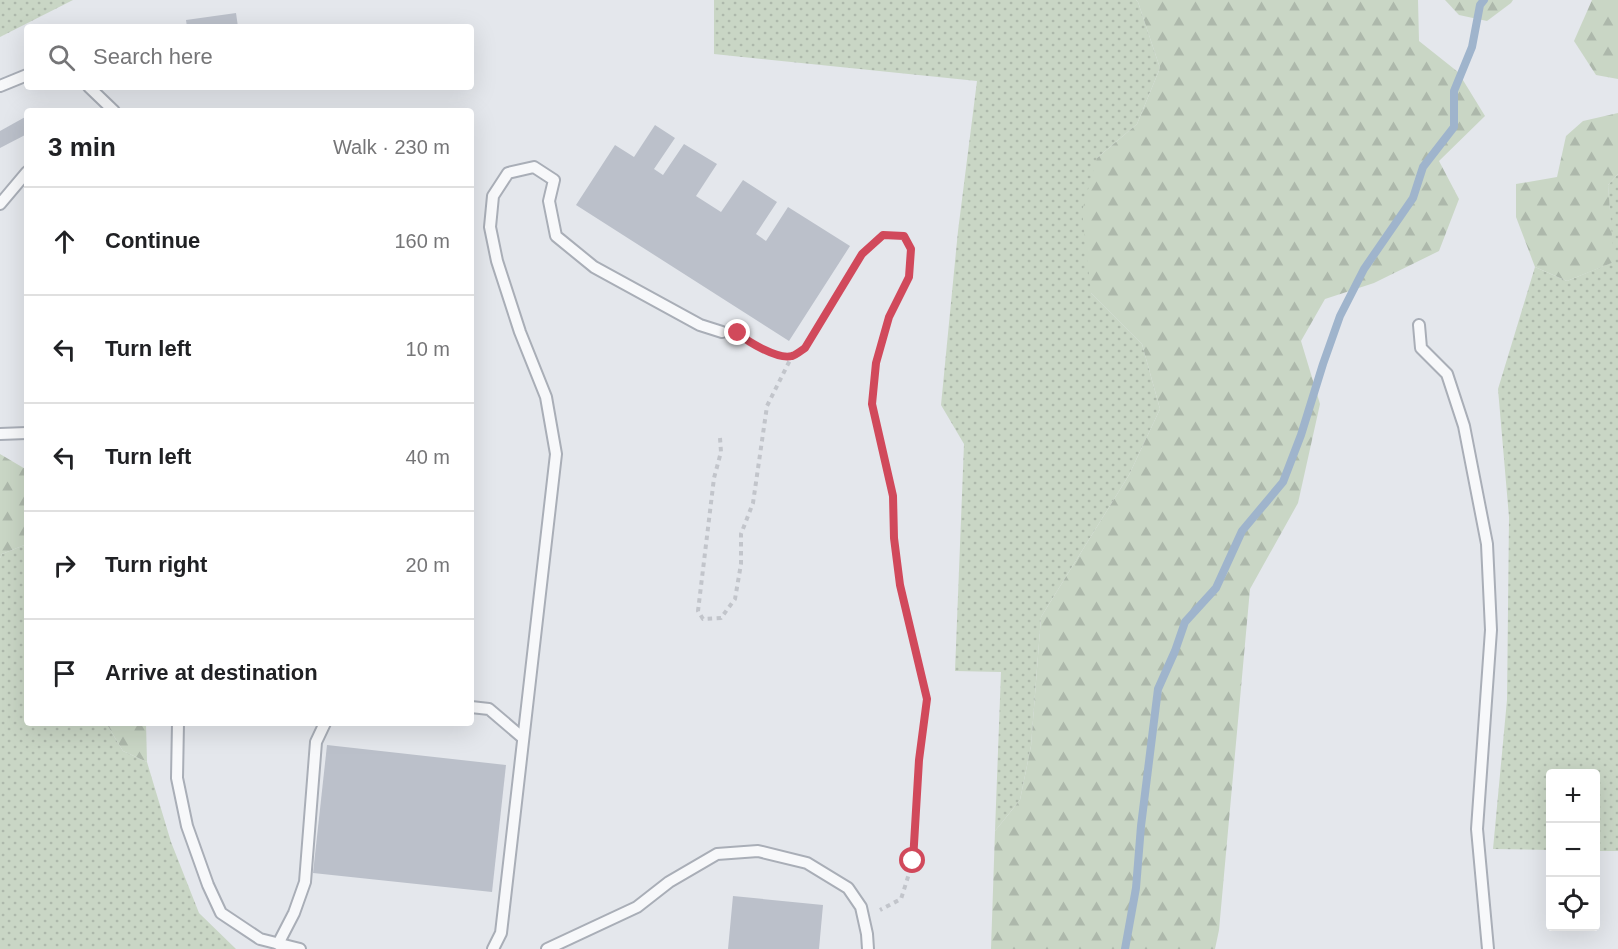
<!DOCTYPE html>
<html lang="en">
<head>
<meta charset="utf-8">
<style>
  :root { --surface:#fff; --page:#f6f6f6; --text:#202124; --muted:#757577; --line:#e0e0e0 }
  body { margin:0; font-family:Helvetica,sans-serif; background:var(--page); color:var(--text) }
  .controls { position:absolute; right:18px; bottom:18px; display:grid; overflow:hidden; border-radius:6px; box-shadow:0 6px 24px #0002 }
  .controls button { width:54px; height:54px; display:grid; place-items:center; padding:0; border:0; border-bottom:2px solid var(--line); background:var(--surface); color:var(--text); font:30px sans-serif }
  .stop { position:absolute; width:18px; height:18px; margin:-14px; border:4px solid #d1495b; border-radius:50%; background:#fff }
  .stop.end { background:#d1495b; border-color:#fff; box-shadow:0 2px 6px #0008 }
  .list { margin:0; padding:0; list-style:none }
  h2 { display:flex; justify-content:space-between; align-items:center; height:78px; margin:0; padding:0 24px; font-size:26px }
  h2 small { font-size:20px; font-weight:400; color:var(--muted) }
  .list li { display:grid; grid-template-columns:39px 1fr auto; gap:18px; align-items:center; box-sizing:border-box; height:108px; padding:0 24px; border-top:2px solid var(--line) }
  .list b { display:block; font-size:22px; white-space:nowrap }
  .list em { font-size:20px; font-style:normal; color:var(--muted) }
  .icon { flex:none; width:33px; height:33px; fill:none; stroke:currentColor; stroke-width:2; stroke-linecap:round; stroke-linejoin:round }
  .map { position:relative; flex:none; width:1618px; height:949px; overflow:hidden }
  .search { position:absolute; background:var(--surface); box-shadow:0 6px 24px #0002; left:24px; top:24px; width:450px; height:66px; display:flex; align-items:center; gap:15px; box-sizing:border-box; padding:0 21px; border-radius:6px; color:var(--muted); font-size:22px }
  .panel { position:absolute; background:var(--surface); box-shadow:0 6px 24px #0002; left:24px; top:108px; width:450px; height:618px; border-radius:6px }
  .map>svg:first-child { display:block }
</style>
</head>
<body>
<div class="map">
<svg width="1618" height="949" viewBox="0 0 1618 949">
  <defs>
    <pattern id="grass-dots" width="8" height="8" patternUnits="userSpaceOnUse" patternTransform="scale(1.5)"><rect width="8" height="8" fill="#c9d6c5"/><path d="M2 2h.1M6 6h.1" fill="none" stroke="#adb8ab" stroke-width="1.8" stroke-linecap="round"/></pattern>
    <pattern id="forest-firs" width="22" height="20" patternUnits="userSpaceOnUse" patternTransform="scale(1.5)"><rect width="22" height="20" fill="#c9d6c5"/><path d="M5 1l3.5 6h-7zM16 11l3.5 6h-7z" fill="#adb8ab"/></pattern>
  </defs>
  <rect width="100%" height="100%" fill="#e4e7ec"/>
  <g fill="url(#grass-dots)">
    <path d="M0,0H73L0,37Z"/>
    <path d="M714,0H1136L1138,2L1160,68L1137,124L1097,158L1091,293L1142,344L1160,409L1129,475L1041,617L1031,746L1020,800L995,831L1001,672L955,671L964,444L941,405L958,231L977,81L714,54Z"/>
    <path d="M1618,174V851H1596V774H1550V850L1493,849L1507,700L1509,517L1498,389L1535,267L1567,281L1613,262L1608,185Z"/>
    <path d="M27,544V723H106L123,751L147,762L171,842L199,913L236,949H0V558L2,554Z"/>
  </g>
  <g fill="url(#forest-firs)">
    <path d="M1136,0H1418L1419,41L1458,72L1485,116L1439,161L1459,199L1439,251L1374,283L1325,299L1301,341L1320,404L1298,503L1250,589L1219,930L1215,949H991L995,831L1020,800L1031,746L1041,617L1129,475L1160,409L1142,344L1091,293L1082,211L1097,158L1137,124L1160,68L1138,2Z"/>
    <path d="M1445,0H1513L1511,3L1487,21L1459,15Z"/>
    <path d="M1592,0H1618V79L1596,75L1574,41Z"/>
    <path d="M1618,113V174L1608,185L1614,262L1567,281L1535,267L1516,217V184L1557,177L1566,136L1583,121Z"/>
    <path d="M0,454L27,470V544L2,554L0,558Z"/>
    <path d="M106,723H146L147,762L123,751Z"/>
  </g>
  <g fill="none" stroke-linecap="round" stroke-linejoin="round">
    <path stroke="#9fb4cc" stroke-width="8" d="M1125,949L1136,888L1141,826L1158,689L1175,651L1185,622L1216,588L1242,531L1283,482L1301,435L1323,364L1340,316L1364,269L1413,198L1423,167L1454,127V91L1472,47L1480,5L1484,0"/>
  </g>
  <g fill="#bbc0ca">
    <path d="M236,13L238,27H187L186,20Z"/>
    <path d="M27,116V134L0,148V131Z"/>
    <path d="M655,125L675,138L654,169L663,175L684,144L717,164L696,196L721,212L743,180L777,202L756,234L766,241L788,207L850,246L789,341L576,205L615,145L634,157Z"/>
    <path d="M327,745L506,765L492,892L313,873Z"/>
    <path d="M733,896L823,905L819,949H728Z"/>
  </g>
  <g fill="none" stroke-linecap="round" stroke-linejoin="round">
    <defs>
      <g id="service">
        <path d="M0,86L27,75"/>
        <path d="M89,87L114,111"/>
        <path d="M0,204L27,172"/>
        <path d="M1419,325L1421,348L1447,374L1464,426L1487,544L1491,630L1477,829L1488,949"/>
        <path d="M0,434L27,433"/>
        <path d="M471,707L489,709L523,738"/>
        <path d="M178,723L177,778L187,826L208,885L221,913L260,939L300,949"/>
        <path d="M278,944L294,913L305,882L316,742L325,723"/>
        <path d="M493,949L501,933L556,454L546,397L520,332L497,261L490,227L493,196L508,173L534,167L554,180L549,201L556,236L594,267L700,325L722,332"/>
        <path d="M547,949L637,907L669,882L717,854L758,851L807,863L848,888L861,907L867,934L868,949"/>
      </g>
    </defs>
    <use href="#service" stroke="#a9aeb7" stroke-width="14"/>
    <g stroke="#c2c5cb" stroke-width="4" stroke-dasharray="4.5 4.5" stroke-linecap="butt">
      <path d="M738,333C748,342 779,360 792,356C796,355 802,350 805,348L862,254L883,235L904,236L911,249L909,277L889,317L876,363L872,404L893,496L894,538L900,585L927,698L919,761L913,861L901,899L880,910"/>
      <path d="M720,438L721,452L714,478L698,611L703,619L721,618L735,599L741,564V534L753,503L767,406L792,356"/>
    </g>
    <use href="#service" stroke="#f7f8fa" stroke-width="10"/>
  </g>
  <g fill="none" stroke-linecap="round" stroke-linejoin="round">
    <path stroke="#d1495b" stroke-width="8" d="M738,333C748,342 778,360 792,356C796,355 802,350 805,348L862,254L883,235L904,236L911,249L909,277L889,317L876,363L872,404L893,496L894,538L900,585L927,699L919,760L913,861"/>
  </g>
</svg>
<div class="controls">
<button>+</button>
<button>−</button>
<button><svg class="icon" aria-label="locate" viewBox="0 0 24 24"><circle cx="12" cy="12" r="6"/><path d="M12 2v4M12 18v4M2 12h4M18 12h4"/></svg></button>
</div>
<div class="stop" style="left:913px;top:861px"></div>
<div class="stop end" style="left:738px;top:333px"></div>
<div class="search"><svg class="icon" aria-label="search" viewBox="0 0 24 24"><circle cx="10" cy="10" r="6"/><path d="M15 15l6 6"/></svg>Search here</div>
<section class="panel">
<h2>3 min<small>Walk · 230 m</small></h2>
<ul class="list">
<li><svg class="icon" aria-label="ahead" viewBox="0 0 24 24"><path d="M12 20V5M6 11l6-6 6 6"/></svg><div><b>Continue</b></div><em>160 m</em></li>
<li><svg class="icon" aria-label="left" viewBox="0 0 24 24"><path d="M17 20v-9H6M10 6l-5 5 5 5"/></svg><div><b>Turn left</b></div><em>10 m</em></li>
<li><svg class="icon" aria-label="left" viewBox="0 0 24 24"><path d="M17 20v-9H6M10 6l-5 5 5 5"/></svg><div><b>Turn left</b></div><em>40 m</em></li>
<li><svg class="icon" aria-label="right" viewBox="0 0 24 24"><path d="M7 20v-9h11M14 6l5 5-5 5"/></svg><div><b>Turn right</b></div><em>20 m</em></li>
<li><svg class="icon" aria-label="arrive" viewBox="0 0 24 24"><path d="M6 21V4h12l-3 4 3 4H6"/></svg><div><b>Arrive at destination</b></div></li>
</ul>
</section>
</div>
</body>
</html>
